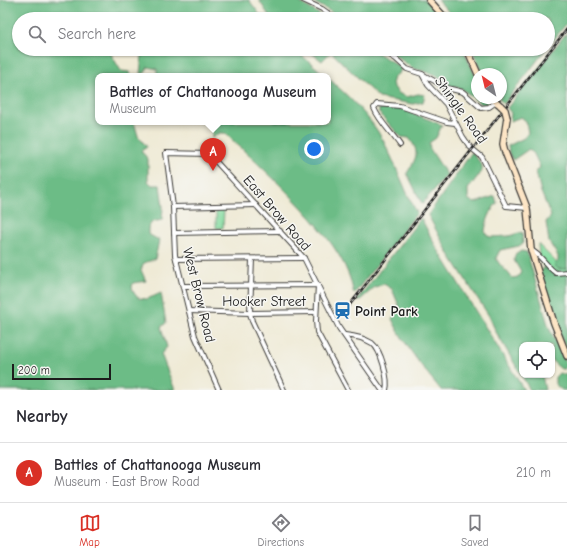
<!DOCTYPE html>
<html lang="en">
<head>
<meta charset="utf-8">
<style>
  :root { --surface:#fff; --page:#f7f7f7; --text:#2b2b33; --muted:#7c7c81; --line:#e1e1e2; --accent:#d93025 }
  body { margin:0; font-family:"Comic Neue",sans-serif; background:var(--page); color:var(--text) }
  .controls { position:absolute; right:12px; bottom:12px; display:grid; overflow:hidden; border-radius:8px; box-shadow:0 1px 3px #0004 }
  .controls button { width:36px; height:36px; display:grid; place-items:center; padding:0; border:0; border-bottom:1px solid var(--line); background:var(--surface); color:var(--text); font:20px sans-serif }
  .compass { position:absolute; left:471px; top:68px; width:36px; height:36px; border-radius:50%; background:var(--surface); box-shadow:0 1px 3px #0004; rotate:325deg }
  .scale { position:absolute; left:12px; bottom:10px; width:99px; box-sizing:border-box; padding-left:4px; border:2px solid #1c1c1c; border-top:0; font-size:11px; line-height:14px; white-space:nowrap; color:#1c1c1c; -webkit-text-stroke:3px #f6f6f2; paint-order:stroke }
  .you { position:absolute; left:314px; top:149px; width:14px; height:14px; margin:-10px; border:3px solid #fff; border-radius:50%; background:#1a73e8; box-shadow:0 0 0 6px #1a73e833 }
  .badge { display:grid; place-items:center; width:26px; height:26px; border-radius:50%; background:var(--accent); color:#fff; font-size:13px; font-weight:700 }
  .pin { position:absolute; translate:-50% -33px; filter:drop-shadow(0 1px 2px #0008) }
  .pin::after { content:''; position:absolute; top:21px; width:14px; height:12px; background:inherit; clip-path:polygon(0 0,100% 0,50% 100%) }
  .popup { position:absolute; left:95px; top:73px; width:236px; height:52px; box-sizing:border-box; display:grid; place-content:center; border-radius:8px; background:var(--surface); filter:drop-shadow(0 1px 3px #0005); font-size:13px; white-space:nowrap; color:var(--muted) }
  .popup b { font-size:15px; color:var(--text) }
  .popup::after { content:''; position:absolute; left:50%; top:100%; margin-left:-8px; border:8px solid transparent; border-top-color:var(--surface) }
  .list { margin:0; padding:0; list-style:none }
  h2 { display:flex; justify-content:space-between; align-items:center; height:52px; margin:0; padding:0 16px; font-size:17px }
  h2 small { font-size:13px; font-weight:400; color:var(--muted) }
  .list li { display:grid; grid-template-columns:26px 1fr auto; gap:12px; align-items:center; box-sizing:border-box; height:60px; padding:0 16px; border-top:1px solid var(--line) }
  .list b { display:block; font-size:15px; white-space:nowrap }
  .list p { margin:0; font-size:13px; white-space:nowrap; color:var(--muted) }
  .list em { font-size:13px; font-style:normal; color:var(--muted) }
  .icon { flex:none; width:22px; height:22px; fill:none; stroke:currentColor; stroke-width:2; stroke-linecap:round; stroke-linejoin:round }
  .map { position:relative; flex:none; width:567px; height:390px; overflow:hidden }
  .search { position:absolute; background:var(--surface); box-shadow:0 1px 3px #0004; left:12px; right:12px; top:12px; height:44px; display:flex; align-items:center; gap:10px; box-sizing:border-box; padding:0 14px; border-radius:22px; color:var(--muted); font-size:15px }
  .sheet { height:112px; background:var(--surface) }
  nav { display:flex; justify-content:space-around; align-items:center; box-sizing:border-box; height:56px; border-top:1px solid var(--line); background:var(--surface); font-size:11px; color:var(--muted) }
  nav a { display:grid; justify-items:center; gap:2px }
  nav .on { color:var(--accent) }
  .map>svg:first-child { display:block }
</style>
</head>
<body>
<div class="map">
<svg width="567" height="390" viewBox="0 0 567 390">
  <rect width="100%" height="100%" fill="#f6f6f2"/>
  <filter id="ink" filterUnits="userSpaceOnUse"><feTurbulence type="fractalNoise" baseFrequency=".025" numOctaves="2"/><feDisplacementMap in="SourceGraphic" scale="8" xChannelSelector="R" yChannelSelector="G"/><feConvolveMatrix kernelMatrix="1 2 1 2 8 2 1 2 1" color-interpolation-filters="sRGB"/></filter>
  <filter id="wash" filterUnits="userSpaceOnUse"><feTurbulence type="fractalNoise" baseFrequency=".012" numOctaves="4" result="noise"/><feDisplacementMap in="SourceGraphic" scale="16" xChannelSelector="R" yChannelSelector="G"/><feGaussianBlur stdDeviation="0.9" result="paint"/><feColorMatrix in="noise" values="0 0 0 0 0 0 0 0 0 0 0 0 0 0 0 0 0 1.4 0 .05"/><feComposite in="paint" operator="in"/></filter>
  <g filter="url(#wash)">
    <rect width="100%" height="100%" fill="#efead5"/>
    <g fill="#86dca0" stroke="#517c5e">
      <path d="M216,210H224L223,228H216Z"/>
      <path d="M538,244L561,267H567V309L562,313L539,255Z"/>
    </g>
    <g fill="#6cbc86" stroke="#446c51">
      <path d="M0,0H249L263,19H128L122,13L112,15L107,19H19V49H108L121,71L129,72L131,76H98V122H134L138,136L147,147L141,151L148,159V181L152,185H160L163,207L162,220L152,222L148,228V234L159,240L155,259L144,263L141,270L146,281L133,283L132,287L134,293L138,298L147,299L161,293L166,323L161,327L167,347L161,354L175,390H0Z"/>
      <path d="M259,0H296L327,19H271Z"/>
      <path d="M310,0H425L442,19H344Z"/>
      <path d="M438,0H567V23L548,47V19H455Z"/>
      <path d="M567,32V269H558L554,265L558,261V256L549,242L546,222L551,216L541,192L536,172L540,167L534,154L529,149L513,160L509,153L508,146L524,138L528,133L526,121L521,117L510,121L511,113L507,108Z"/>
      <path d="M140,49H294L326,76H157V69L148,67L145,73L140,74L142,55Z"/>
      <path d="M306,49H372L401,68L400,72L394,77L392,84L398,93L407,97L418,94L425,95L423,102L413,104L379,98L331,52L322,61Z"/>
      <path d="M387,49H463L477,79V98H486L487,101L486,104H481L462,89L448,85L434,74L412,68Z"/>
      <path d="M472,49H546L504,104L498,98H501V74H482Z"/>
      <path d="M328,78C348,96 370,116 383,140C396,164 404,190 417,213L354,294C352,287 351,280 348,273C329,226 263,169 225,133H219L212,138V129L208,122H328Z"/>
      <path d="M384,108L403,109L442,125L436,138L429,143L430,149L447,175L422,204L407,173C417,158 420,152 409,138L401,137L379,113V109Z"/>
      <path d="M472,152L482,165V171L468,189V199L474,203L495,196L497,203C491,209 485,224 485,233L490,237L509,236L522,232L523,243L519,246L500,250L496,258C500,267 507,270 512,278L518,277L521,272L514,260L515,255L521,251L527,252L549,328L567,365L565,369H561L552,361V345H522V375H542L545,390H530L496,332L489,316L449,254L428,215Z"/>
      <path d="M421,218L435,245L524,390H441C422,367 405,346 392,319L400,308L392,289L384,284L375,287L360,300L356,301Z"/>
      <path d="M545,268L556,275L567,274V351L559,334L540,271Z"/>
      <path d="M559,373L567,375V390H562L555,384V377Z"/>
    </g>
  </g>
  <g filter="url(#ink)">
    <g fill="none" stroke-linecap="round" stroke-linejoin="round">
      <defs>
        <g id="street">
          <path d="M303,0L322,9L336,19"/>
          <path d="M380,49L396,59L407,69L422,74L428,85L446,104L463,137L470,147L482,157L506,206L527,208"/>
          <path d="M422,74L447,88L463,92L481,108L489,107L496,102"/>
          <path d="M400,145C392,133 379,121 374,108L377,104L400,106L447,122L455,123"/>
          <path d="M173,207L256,205"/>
          <path d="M174,233L280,231"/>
          <path d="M531,250C541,255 547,267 556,273L567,272"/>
          <path d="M176,259L304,258"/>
          <path d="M252,259L250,313L252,321L284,390"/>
          <path d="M183,286L318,285L316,321L317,332L348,390"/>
          <path d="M189,311L250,313L316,312"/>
          <path d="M345,335C354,336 364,338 372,343C381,350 389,379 386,390"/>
          <path d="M219,390L195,336L175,255L173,207L166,153L209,154L304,258L339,328L382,390"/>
        </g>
        <g id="secondary">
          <path d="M429,0L446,19"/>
          <path d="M467,49L478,74"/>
          <path d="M492,98L501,106"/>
          <path d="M507,118L503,144L505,152L527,208L531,250L554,323L567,356"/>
        </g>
      </defs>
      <use href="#street" stroke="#3c3b38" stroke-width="6"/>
      <use href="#secondary" stroke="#3c3b38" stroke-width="8"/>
      <use href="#street" stroke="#fff" stroke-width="4"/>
      <use href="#secondary" stroke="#fde5c5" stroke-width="5.5"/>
      <defs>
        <path id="rail" d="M348,307L567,29"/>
      </defs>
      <use href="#rail" stroke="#1c1c1c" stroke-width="2.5"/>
      <use href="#rail" stroke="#f6f6f2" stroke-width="1" stroke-dasharray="3" stroke-linecap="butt"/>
      <defs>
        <path id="secondary-bridge" d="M501,106L505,110L507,118"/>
      </defs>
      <use href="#secondary-bridge" stroke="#3c3b38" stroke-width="8" stroke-linecap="butt"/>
      <use href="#secondary-bridge" stroke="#fde5c5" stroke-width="5.5"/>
    </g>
  </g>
  <defs>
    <symbol id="station-bare" viewBox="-9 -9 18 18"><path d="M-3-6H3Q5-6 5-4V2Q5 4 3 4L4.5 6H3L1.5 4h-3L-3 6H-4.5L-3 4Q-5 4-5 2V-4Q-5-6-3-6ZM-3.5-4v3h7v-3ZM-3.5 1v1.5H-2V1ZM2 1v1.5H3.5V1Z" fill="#1f6fb2" stroke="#f6f6f2" stroke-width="2.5" paint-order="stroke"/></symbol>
  </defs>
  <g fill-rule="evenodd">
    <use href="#station-bare" x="330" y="298" width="25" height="25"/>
  </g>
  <g text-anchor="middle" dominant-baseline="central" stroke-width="3" stroke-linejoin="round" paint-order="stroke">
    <g font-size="14" fill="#1c1c1c" stroke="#f6f6f2">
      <text transform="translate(461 110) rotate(54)">Shingle Road</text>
      <text transform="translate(277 213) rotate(49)">East Brow Road</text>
      <text transform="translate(199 295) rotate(76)">West Brow Road</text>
      <text x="264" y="301">Hooker Street</text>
    </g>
    <g font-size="14" font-weight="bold" fill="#1c1c1c" stroke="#f6f6f2" text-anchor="start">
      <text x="355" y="311">Point Park</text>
    </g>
  </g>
</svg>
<div class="controls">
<button><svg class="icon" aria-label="locate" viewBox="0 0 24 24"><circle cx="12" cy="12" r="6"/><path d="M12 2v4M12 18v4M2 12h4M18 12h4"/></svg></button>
</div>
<svg class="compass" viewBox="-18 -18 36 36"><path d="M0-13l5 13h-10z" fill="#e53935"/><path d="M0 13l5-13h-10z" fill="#7c7c81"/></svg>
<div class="scale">200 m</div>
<div class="you"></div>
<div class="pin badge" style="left:213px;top:171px">A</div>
<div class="popup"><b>Battles of Chattanooga Museum</b>Museum</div>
<div class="search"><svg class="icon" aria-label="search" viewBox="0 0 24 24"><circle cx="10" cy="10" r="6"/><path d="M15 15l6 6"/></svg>Search here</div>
</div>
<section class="sheet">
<h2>Nearby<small></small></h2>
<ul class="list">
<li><span class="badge">A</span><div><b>Battles of Chattanooga Museum</b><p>Museum · East Brow Road</p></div><em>210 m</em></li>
</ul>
</section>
<nav>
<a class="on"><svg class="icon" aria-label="map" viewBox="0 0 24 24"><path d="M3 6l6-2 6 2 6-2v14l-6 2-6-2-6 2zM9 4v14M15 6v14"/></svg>Map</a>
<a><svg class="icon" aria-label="directions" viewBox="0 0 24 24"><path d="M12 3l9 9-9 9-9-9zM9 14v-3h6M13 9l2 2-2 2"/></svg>Directions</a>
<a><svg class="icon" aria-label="saved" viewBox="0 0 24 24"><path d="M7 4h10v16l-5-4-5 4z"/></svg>Saved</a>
</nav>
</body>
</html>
